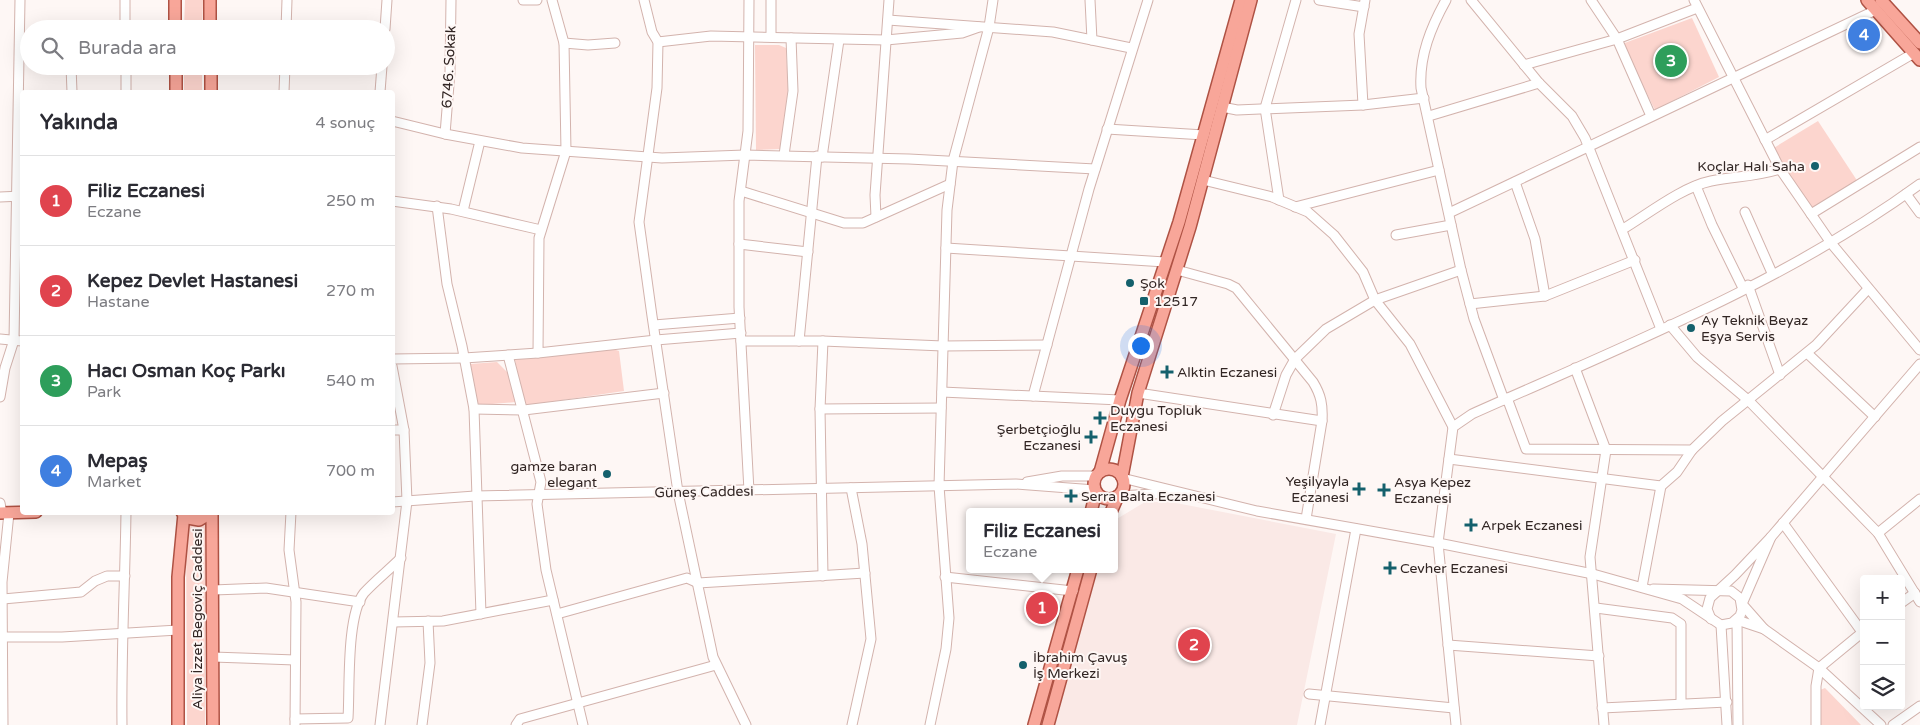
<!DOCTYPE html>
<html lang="tr">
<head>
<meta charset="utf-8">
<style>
  :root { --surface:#fff; --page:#f2f2f3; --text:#2b2b33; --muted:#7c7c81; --line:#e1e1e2; --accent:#b45309 }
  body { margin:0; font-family:"Varela Round",sans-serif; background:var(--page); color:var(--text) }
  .controls { position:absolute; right:15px; bottom:15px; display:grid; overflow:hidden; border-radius:5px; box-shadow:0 5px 20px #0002 }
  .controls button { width:45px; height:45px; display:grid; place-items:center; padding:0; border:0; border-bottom:1px solid var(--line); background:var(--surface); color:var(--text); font:25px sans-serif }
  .you { position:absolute; left:1140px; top:345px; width:18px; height:18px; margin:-12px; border:4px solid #fff; border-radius:50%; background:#1a73e8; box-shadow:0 0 0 8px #1a73e833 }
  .badge { display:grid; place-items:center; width:32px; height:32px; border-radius:50%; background:var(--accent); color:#fff; font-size:16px; font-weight:700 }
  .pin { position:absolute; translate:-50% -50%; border:2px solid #fff; box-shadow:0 1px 5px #0006 }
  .popup { position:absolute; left:966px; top:508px; width:152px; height:65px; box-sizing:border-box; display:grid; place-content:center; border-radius:5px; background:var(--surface); filter:drop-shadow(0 1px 4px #0005); font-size:16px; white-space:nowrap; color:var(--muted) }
  .popup b { font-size:19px; color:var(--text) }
  .popup::after { content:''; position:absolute; left:50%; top:100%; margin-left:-10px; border:10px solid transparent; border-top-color:var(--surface) }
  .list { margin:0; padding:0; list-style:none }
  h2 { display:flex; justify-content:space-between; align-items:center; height:65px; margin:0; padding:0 20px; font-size:21px }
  h2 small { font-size:16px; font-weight:400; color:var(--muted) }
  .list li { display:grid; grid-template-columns:32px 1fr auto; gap:15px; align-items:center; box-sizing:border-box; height:90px; padding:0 20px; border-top:1px solid var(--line) }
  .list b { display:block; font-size:19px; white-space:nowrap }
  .list p { margin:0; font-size:16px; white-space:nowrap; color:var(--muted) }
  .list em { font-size:16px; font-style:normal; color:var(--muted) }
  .icon { flex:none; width:28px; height:28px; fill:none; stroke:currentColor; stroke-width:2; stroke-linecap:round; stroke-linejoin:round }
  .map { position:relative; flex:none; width:1920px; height:725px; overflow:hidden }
  .search { position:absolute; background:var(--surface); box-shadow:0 5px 20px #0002; left:20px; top:20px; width:375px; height:55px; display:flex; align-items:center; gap:12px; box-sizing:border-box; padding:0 18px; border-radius:28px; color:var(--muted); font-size:19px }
  .panel { position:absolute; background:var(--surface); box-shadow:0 5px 20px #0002; left:20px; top:90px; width:375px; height:425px; border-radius:5px }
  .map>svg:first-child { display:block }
</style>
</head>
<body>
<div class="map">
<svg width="1920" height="725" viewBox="0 0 1920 725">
  <rect width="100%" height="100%" fill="#fef7f5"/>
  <path fill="#fae9e6" d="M1145,502H1171L1336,534L1297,725H1055L1095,569H1114L1115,520Z"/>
  <g fill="#fcd5ce">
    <path d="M185,0H203L202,29H184Z"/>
    <path d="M1692,18L1719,77L1655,110L1622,44Z"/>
    <path d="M755,45H779L786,48L788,89L781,149L756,150Z"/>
    <rect x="184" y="66" width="18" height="26"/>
    <path d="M1818,121L1858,182L1812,213L1772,149Z"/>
    <path d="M613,349L619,351L624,391L529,405L524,403L515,360L518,357Z"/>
    <path d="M497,362L513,378L516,402L480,405L477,402L470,364Z"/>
    <path d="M205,524V725H187L186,525Z"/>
    <path d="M1825,688L1861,725H1821L1820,690Z"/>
  </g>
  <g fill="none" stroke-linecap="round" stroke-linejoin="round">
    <defs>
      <g id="minor">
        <path d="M125,0V29"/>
        <path d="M523,0H537"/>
        <path d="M552,0L564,43L566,151L539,238L538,353L656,340L741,333"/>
        <path d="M644,0L652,32L658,42L657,88L639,222L652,316L678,492L713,657L746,725"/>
        <path d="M771,0V37"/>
        <path d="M1090,0L1092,40L1131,48"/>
        <path d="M1319,0L1364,7"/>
        <path d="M1446,0C1431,27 1419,56 1421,88L1461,270L1474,319L1504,400"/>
        <path d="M1471,0L1539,83L1572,116L1585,138L1661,329"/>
        <path d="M1591,0L1617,39L1651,116"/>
        <path d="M1694,0L1780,169L1831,243L1920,350"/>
        <path d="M888,20L1053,32L1092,40"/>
        <path d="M286,29L287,0"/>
        <path d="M385,29L387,0"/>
        <path d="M658,42L711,36L886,40L962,33L979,27"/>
        <path d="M564,43L588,45L615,43"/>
        <path d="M1524,65L1617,39L1697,8"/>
        <path d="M71,66L72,92"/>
        <path d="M126,66V92"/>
        <path d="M284,92L285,66"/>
        <path d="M380,92L382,66"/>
        <path d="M1363,105L1359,34L1365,0"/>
        <path d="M1222,107L1237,110L1363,105L1424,98"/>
        <path d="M1429,116L1539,83"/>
        <path d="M392,121L445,134L522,148L662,158L745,155L909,159L1095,169"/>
        <path d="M1107,129L1204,135"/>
        <path d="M445,134L450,72L451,0"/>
        <path d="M1765,140L1914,53"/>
        <path d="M784,155L793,91L791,38"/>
        <path d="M822,157L839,40"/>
        <path d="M1203,180L1272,197L1308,212L1334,235L1363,272L1375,300L1410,344L1453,427"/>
        <path d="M1515,182L1535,239L1545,296"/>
        <path d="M1696,186L1712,225L1743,288"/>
        <path d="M741,191L844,223H863L950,184"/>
        <path d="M1906,194L1920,213"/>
        <path d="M0,197L22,196"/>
        <path d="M1279,200L1265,108L1296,0"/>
        <path d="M392,201L451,209L541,230"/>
        <path d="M437,206L447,284L462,346L474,409L481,614"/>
        <path d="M1295,207L1439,170"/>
        <path d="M463,211L480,141"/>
        <path d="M1745,212L1772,273"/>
        <path d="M1449,213L1876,10"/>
        <path d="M1811,214L1920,147"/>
        <path d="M876,217L875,195L889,0"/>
        <path d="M1623,229C1648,214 1682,187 1711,181C1736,176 1754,177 1780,169"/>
        <path d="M1396,235L1451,225"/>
        <path d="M739,244L808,252"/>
        <path d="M946,248L1165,262"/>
        <path d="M1177,270L1228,284L1236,288L1313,382C1321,395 1323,405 1322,421L1306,519"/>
        <path d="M1748,285L1780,375"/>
        <path d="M1470,304L1545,296L1635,260"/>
        <path d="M654,325L740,318"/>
        <path d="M1670,325L1697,357L1748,400L1878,533L1920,602"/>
        <path d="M0,339L22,341"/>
        <path d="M741,341H823L943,346L1047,345"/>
        <path d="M799,341L817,156"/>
        <path d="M823,341L820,409L823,576"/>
        <path d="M1807,353L1875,417"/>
        <path d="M508,355L541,482L537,504L546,570L583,725"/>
        <path d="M392,359L464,358L538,353"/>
        <path d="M1575,368L1606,450L1590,557L1604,725"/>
        <path d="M942,392L1120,400"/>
        <path d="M1138,393L1322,421"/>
        <path d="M1033,396L1089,189L1148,0"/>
        <path d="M0,397L5,368L14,340L20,0"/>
        <path d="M1507,398L1526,449L1692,450L1722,421L1816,345L1868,289"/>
        <path d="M474,409L524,410L664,393"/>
        <path d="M820,409L941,408"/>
        <path d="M1273,415L1286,375L1295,359L1326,329L1375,300L1461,270"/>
        <path d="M392,430H404"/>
        <path d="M1449,459L1661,486L1677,472L1692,450"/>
        <path d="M1122,478L1257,511L1438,543L1593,574L1682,599L1721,625L1732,623L1740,616L1742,610L1740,598L1731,591L1653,589"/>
        <path d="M1027,482L1062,476H1096"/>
        <path d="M851,488L862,544L871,639L852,725"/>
        <path d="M749,491L739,307V201L748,131L749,0"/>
        <path d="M1119,496L1171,493"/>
        <path d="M392,502L475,496L1016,484L1095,490"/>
        <path d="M0,503L2,513"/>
        <path d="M291,512L289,550L296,602L295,725"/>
        <path d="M1783,523L1862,632"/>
        <path d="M1878,533L1920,499"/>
        <path d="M1771,537L1920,364"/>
        <path d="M945,577L1073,591"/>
        <path d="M1642,587L1661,486"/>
        <path d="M213,590L266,588L360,602"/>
        <path d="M3,599L81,592L95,581L107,576H125"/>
        <path d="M1901,603L1915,593"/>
        <path d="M1596,608L1672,618L1681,624V704"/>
        <path d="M557,614L687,578L698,583L865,573"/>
        <path d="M1711,619L1707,609L1710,598L1735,575L1771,537L1742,604L1764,629L1737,620"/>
        <path d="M1737,620L1738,725"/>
        <path d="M393,622L443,621L553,600"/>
        <path d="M1721,625L1727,725"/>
        <path d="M1764,629L1819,668L1881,725"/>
        <path d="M0,637H62L178,630"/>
        <path d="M1448,645L1599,656"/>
        <path d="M213,657L295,660"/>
        <path d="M1309,694L1454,708"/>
        <path d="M1602,708L1727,702"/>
        <path d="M295,719L348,718C350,689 346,616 364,593C375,581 389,570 401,558"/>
        <path d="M3,725L2,582L9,513"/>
        <path d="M122,725C121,654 125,583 126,512"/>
        <path d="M380,725L407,501L404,430L392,366"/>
        <path d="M422,725L430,663L428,621"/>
        <path d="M516,725L520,719L716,665"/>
        <path d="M930,725L946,649L949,618L939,486L947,210L953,161L989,27L993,0"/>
        <path d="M1320,725L1356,529"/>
        <path d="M1456,725L1438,543L1453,427L1472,414C1624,346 1786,282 1920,184"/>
        <path d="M1816,725V686L1819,668L1864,631"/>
        <path d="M1893,725L1920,706"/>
      </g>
      <g id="major">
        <path d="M175,0V29"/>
        <path d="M210,0V29"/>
        <path d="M1867,0L1920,60"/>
        <path d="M1881,0L1920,43"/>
        <path d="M176,66V92"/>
        <path d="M211,66V92"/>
        <circle cx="1109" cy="484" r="15"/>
        <path d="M1100,472L1120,400L1179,222L1241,0"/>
        <path d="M1122,477L1138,393L1190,227L1251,0"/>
        <path d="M182,512L188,518L199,520L212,512"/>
        <path d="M212,512L213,725"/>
        <path d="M1091,512L1096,492"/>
        <path d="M1111,512L1118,496"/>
        <path d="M0,513L36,512"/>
        <path d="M178,725V577L184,514"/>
        <path d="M1034,725L1078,569"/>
        <path d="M1048,725L1091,569"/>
      </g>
    </defs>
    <use href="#minor" stroke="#d3b3ad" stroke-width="11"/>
    <use href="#major" stroke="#af5244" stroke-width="14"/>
    <use href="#minor" stroke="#fff" stroke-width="9"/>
    <use href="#major" stroke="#f8a699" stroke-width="11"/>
  </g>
  <g fill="#14606c" stroke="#fef7f5" stroke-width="2">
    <circle cx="1815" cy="166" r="5"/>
    <circle cx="1130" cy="283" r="5"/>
    <rect x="1139" y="296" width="10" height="10" rx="2.5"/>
    <circle cx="1691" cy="328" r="5"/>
    <path d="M1164.5 364.5h5v5h5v5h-5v5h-5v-5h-5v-5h5z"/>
    <path d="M1097.5 410.5h5v5h5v5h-5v5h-5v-5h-5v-5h5z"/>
    <path d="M1088.5 429.5h5v5h5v5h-5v5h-5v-5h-5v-5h5z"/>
    <circle cx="607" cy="474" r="5"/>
    <path d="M1356.5 481.5h5v5h5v5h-5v5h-5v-5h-5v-5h5z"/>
    <path d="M1381.5 482.5h5v5h5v5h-5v5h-5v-5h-5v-5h5z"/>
    <path d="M1068.5 488.5h5v5h5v5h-5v5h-5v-5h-5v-5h5z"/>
    <path d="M1468.5 517.5h5v5h5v5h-5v5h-5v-5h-5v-5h5z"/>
    <path d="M1387.5 560.5h5v5h5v5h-5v5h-5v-5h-5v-5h5z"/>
    <circle cx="1023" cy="665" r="5"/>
  </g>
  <g text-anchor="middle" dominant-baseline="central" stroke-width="4" stroke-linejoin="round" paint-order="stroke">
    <g font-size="14" fill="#312523" stroke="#fef7f5">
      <text transform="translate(449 67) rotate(-87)">6746. Sokak</text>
      <text transform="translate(704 492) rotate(-1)">Güneş Caddesi</text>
      <text transform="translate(197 619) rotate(-90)">Aliya İzzet Begoviç Caddesi</text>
    </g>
    <g font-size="14" fill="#312523" stroke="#fef7f5" text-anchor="start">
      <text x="1805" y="166" text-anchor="end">Koçlar Halı Saha</text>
      <text x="1140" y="283">Şok</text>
      <text x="1154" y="301">12517</text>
      <text x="1701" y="320">Ay Teknik Beyaz<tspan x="1701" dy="16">Eşya Servis</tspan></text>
      <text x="1177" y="372">Alktin Eczanesi</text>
      <text x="1110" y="410">Duygu Topluk<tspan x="1110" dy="16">Eczanesi</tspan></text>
      <text x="1081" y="429" text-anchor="end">Şerbetçioğlu<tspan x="1081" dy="16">Eczanesi</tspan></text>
      <text x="597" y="466" text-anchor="end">gamze baran<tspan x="597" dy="16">elegant</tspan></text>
      <text x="1349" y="481" text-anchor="end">Yeşilyayla<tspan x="1349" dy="16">Eczanesi</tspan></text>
      <text x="1394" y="482">Asya Kepez<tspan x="1394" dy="16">Eczanesi</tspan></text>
      <text x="1081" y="496">Serra Balta Eczanesi</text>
      <text x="1481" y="525">Arpek Eczanesi</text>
      <text x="1400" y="568">Cevher Eczanesi</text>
      <text x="1033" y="657">İbrahim Çavuş<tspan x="1033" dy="16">İş Merkezi</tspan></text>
    </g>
  </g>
</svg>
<div class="controls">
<button>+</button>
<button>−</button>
<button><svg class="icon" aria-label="layers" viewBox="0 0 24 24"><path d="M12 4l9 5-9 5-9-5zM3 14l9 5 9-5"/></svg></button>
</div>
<div class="you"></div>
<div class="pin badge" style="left:1042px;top:608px;background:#e0444e">1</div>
<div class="popup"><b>Filiz Eczanesi</b>Eczane</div>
<div class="pin badge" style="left:1194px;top:645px;background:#e0444e">2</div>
<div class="pin badge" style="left:1671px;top:61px;background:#2e9e5b">3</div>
<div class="pin badge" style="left:1864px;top:35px;background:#3f7fe0">4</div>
<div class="search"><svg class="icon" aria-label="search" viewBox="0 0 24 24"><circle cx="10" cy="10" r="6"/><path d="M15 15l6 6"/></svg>Burada ara</div>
<section class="panel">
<h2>Yakında<small>4 sonuç</small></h2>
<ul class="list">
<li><span class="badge" style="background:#e0444e">1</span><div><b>Filiz Eczanesi</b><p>Eczane</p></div><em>250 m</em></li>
<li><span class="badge" style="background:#e0444e">2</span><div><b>Kepez Devlet Hastanesi</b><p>Hastane</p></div><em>270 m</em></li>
<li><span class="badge" style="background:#2e9e5b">3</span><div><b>Hacı Osman Koç Parkı</b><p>Park</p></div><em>540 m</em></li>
<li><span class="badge" style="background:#3f7fe0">4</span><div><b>Mepaş</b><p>Market</p></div><em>700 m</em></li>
</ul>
</section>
</div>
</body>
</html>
